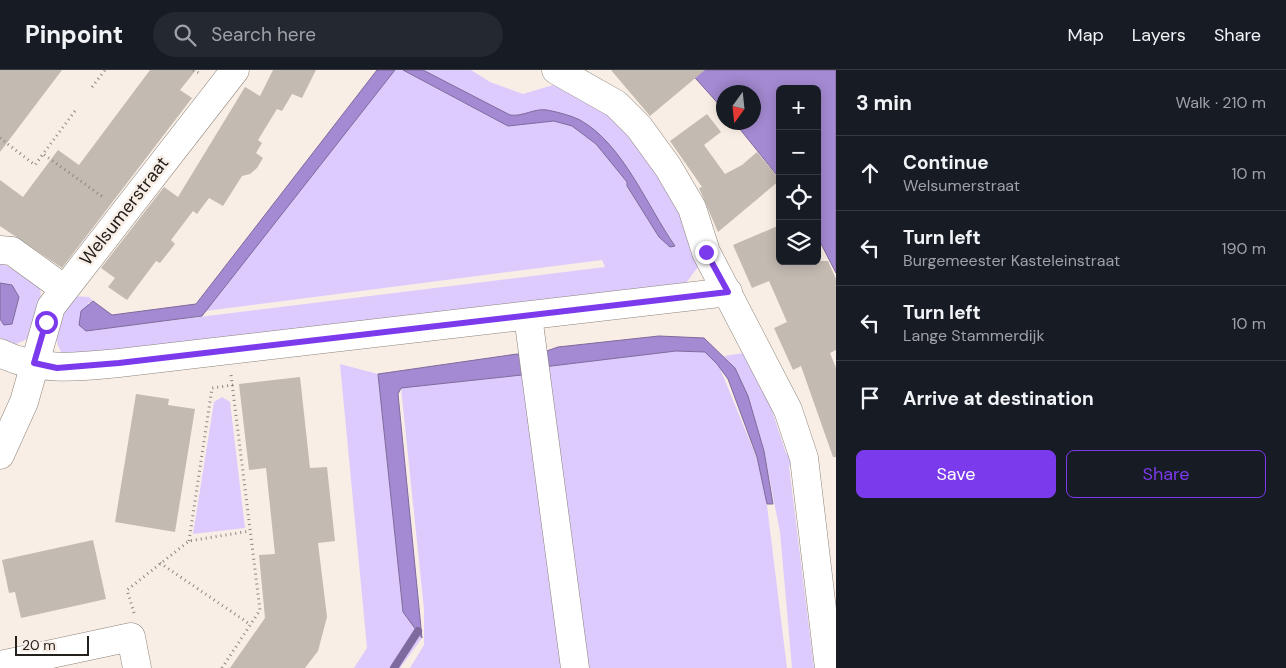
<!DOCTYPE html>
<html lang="en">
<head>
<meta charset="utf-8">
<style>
  :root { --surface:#171b24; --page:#242831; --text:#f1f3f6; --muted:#9ea1a6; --line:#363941; --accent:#7c3aed }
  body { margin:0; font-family:"DM Sans",sans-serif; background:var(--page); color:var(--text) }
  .controls { position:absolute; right:15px; top:15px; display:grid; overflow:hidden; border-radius:8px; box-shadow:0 2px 12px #0003 }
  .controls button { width:45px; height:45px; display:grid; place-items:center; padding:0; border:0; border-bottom:1px solid var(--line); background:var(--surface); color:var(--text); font:25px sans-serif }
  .compass { position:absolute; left:716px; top:15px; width:45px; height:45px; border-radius:50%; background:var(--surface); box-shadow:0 2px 12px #0003; rotate:195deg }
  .scale { position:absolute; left:15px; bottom:12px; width:74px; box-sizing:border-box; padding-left:5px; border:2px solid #24211d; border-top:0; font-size:14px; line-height:18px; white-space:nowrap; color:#24211d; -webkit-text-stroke:4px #f8eee5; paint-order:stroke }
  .stop { position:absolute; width:15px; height:15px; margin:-11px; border:4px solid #7c3aed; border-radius:50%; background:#fff }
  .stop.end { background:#7c3aed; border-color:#fff; box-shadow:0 1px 5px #0008 }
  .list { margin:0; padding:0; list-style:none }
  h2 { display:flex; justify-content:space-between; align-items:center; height:65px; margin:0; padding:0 20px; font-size:21px }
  h2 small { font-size:16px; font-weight:400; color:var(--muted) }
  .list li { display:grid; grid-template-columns:32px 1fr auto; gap:15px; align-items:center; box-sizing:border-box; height:75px; padding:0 20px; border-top:1px solid var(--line) }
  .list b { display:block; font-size:19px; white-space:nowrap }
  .list p { margin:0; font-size:16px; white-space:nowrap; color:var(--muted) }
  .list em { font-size:16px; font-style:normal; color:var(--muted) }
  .actions { display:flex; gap:10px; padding:15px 20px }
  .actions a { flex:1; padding:11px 0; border:1px solid var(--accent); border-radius:8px; text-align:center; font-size:18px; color:var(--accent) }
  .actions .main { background:var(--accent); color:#fff }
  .icon { flex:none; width:28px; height:28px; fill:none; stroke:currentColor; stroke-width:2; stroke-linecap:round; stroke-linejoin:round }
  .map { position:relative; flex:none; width:836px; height:598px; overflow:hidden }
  header { display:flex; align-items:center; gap:30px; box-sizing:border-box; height:70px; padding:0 25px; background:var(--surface); border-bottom:1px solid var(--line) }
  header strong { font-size:24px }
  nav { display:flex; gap:28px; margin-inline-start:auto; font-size:18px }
  .search { width:350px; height:45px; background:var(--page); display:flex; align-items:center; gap:12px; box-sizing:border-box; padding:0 18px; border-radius:28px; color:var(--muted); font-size:19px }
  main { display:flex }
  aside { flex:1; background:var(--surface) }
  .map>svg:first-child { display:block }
</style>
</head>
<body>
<header>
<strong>Pinpoint</strong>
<div class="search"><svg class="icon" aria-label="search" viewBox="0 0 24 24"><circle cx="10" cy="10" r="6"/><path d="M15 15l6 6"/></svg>Search here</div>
<nav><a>Map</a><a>Layers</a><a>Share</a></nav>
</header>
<main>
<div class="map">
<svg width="836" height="598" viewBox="0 0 836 598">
  <rect width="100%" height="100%" fill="#f8eee5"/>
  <g fill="#ddcbfd">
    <path d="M395,0H403L508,56L554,51L572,56L596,74L627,112V117L659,167L675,175C645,135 626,77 580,50C571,45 558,43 547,41C534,38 523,47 510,45L423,0H471L490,12L523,24L553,15L607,44L634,67L691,159L697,182L698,197L686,213L378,252L64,285C48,268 62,245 69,226L89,227L93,231L88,233L86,261L605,197L602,190L205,241Z"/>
    <path d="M0,192L39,214C43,226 40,256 31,266C27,269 21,272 16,274L0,268V249L7,255L12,254L19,227L12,215L0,213Z"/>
    <path d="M712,279L763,403L787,598H410L424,575V539L401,318L522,305L543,297L676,281L704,282Z"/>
    <path d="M750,282L763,313L786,383L795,389L789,396L814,598H792L780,462L764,381L748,326L735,298L724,286Z"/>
    <path d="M340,294L378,304L403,542L422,568L400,598H354L367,578Z"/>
    <path d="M222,327L230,332L245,458L193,464L214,332Z"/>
  </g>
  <g fill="#a48ad2" stroke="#7e6a9c">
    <path d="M377,0H395L202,246L86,261L79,255L81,241L93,231L112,245L196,234Z"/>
    <path d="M403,0H423L510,45C523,47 534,38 547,40C557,42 570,45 580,50C623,74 647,136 675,176L670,177L659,167L627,116V112L596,74L572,56L554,51L508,56Z"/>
    <path d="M688,0H836V203L817,166V19H780V109L735,53L754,52V22H724L723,39Z"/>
    <path d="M0,213L12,215L19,227L12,254L4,255L0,249Z"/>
    <path d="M659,266L704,268L735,298L748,326L764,381L773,434H767L757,387L728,309L717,294L705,282L676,281L543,297L541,283L558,277Z"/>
    <path d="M517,284L525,286L527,299L522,305L401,318L398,324L422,568L403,542L378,304Z"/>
  </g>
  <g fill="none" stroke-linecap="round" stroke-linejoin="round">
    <path stroke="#7e6a9c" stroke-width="8" d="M394,598L418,561"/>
  </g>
  <g fill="#c3bab2">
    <path d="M0,0H62L0,82Z"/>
    <path d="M150,0H196L180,20L192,28L62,198L0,156V110L23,127L58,80L79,95Z"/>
    <path d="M273,0H316L302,28L292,24L282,41L277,39L258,70L262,73L256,83L263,88L257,98L250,104L242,106L223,136L209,128L197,144L193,141L171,170L175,174L160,193L156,191L127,230L108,217L115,208L101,198L164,117L178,127L245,17L260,26Z"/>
    <path d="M611,0H705L650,46Z"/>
    <path d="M707,44L721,62L704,75L725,104L742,95L757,82L780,110L718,162L699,118L702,117L670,71Z"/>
    <path d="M780,155V191H828L836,209V280L830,283L836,298V387H833L801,296L793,300L774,258L787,252L769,211L752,218L733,175Z"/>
    <path d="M300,307L310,398L327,397L335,471L318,473L327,547L318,581L305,598H230L265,548L259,485L275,484L266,398L249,400L239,314Z"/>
    <path d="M136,324L169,329L168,335L195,339L175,462L115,452Z"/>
    <path d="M93,470L106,529L21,548L15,522L9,523L2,490Z"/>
  </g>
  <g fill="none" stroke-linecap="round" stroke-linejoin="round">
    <defs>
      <g id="minor">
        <path d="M556,0L616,34L639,57L668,97L692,138L706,182L788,340L804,388L829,598"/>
        <path d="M0,180L12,181L63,218"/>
        <path d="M528,246L575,598"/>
        <path d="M0,283C38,302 78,297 119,293L728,222"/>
        <path d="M0,385L24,332L51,237L235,0"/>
        <path d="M0,595L131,567L137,598"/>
      </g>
    </defs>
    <use href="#minor" stroke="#8c837b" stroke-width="29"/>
    <g stroke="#8d8680" stroke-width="3" stroke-dasharray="1 4" stroke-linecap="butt">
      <path d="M193,0L201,4"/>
      <path d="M92,17L105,0"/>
      <path d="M75,41L43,84L103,127"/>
      <path d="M0,68L35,95L43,84"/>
      <path d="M189,471L212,318L233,315"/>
      <path d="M160,493L251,555"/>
      <path d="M134,543L127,520L189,471L250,461"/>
      <path d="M222,598L260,540L231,305"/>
    </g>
    <use href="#minor" stroke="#fff" stroke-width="28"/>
  </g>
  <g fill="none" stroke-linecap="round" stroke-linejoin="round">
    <path stroke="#7c3aed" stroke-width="6" d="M46,252L34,293L57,298L119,293L728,222L706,182"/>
  </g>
  <g text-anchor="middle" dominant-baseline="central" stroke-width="5" stroke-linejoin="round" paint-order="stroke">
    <g font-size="18" fill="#24211d" stroke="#f8eee5">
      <text transform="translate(124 141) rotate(-52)">Welsumerstraat</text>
    </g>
  </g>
</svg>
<div class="controls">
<button>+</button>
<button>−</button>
<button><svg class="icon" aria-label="locate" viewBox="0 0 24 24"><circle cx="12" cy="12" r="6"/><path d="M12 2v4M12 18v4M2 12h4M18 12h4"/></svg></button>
<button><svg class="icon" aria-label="layers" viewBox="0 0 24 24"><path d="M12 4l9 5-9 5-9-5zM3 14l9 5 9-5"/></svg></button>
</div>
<svg class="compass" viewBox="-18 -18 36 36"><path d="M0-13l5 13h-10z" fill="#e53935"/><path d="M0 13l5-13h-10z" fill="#9ea1a6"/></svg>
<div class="scale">20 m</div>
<div class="stop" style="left:46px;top:252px"></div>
<div class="stop end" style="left:706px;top:182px"></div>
</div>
<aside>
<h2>3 min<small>Walk · 210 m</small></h2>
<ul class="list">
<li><svg class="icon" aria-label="ahead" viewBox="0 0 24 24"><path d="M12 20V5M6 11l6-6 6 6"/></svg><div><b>Continue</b><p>Welsumerstraat</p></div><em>10 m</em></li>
<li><svg class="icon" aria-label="left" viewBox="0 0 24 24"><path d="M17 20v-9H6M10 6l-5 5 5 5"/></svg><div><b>Turn left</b><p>Burgemeester Kasteleinstraat</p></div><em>190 m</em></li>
<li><svg class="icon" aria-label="left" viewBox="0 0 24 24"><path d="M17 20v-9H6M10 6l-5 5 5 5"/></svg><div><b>Turn left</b><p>Lange Stammerdijk</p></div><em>10 m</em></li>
<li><svg class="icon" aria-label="arrive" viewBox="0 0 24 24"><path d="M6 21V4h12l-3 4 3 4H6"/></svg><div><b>Arrive at destination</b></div></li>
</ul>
<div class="actions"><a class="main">Save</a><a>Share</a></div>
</aside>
</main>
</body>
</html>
